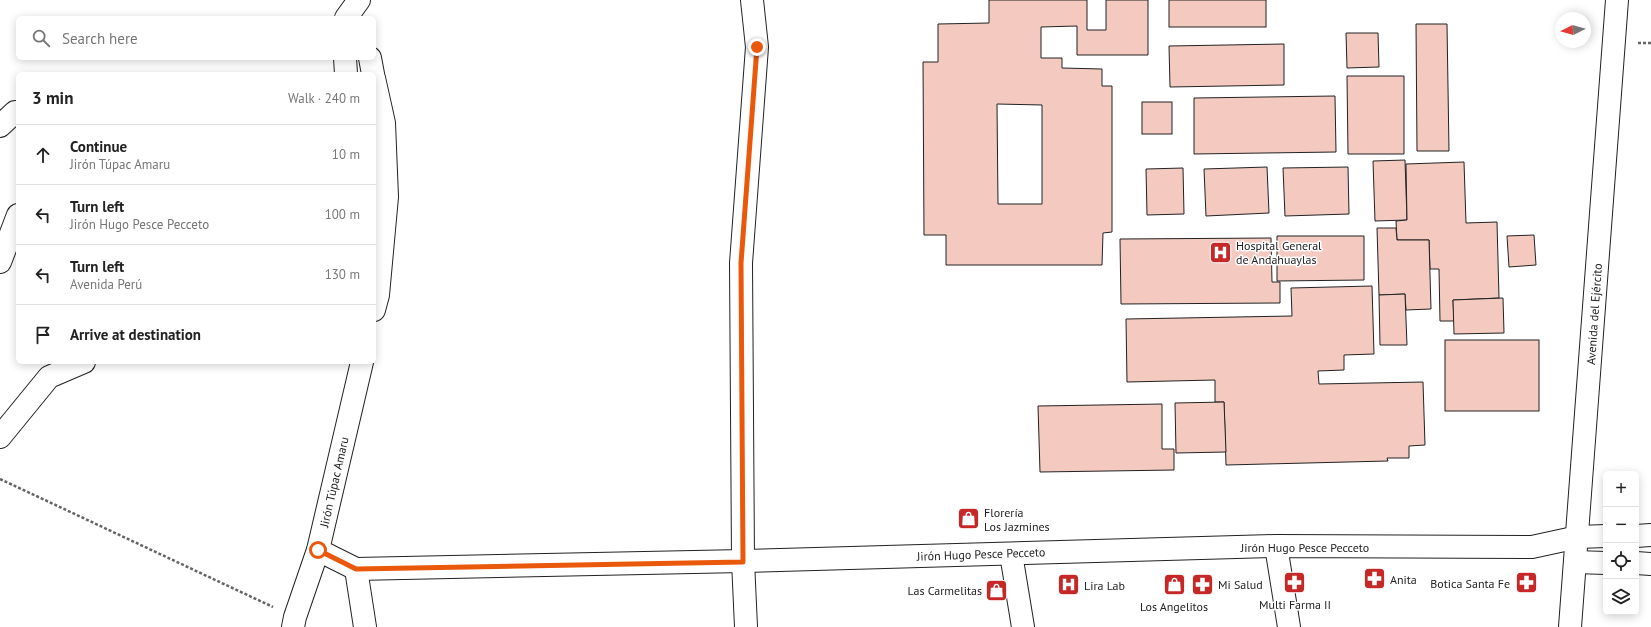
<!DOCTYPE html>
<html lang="en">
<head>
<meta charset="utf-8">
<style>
  :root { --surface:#fff; --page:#f6f6f6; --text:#222; --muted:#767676; --line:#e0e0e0 }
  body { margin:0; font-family:"PT Sans",sans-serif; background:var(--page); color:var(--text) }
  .controls { position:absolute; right:12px; bottom:12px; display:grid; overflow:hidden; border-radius:6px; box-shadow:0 2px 10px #0003 }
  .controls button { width:36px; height:36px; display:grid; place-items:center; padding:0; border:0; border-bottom:1px solid var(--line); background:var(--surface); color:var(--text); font:20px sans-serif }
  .compass { position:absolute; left:1555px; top:12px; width:36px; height:36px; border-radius:50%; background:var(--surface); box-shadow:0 2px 10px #0003; rotate:264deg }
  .stop { position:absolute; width:12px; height:12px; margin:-9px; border:3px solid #ea580c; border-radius:50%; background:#fff }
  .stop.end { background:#ea580c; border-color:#fff; box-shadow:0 1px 4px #0008 }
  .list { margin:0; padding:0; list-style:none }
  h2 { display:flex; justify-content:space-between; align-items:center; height:52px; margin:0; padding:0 16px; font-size:17px }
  h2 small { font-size:13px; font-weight:400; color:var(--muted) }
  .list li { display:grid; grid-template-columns:26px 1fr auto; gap:12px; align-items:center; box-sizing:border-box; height:60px; padding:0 16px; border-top:1px solid var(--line) }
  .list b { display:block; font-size:15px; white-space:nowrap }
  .list p { margin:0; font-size:13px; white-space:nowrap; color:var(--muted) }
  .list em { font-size:13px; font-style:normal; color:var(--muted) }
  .icon { flex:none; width:22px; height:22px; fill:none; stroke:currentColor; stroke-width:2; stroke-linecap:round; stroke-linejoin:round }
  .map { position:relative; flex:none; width:1651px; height:627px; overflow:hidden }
  .search { position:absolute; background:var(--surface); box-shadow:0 2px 10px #0003; left:16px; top:16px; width:360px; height:44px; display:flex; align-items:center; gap:10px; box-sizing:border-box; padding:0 14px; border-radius:6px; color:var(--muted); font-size:15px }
  .panel { position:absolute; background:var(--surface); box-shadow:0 2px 10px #0003; left:16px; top:72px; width:360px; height:292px; border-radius:6px }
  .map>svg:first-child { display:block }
</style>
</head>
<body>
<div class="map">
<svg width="1651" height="627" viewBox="0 0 1651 627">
  <rect width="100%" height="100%" fill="#fff"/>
  <g fill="#f3c9c0" stroke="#222" fill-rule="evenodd">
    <path d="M989,0H1087V30H1106V0H1148V55H1077V26L1041,27V58H1062V68L1102,69V86H1112V232L1103,233L1102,265H946V235H924L923,62H938V24L989,23ZM997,104L1042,105V204H998Z"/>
    <rect x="1169" y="0" width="97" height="27"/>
    <path d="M1416,24H1447L1449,151H1417Z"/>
    <path d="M1346,33H1378L1379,67L1347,68Z"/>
    <path d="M1284,44V85L1170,87L1169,46Z"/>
    <path d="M1347,76H1404V154H1348Z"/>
    <path d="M1335,96L1336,152L1194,154V98Z"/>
    <rect x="1142" y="102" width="30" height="32"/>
    <path d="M1405,160L1407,220L1375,221L1373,161Z"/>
    <path d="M1464,162L1466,223L1497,222L1499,298L1453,300L1454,321H1440L1439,269H1430L1429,240H1397L1396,221L1407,220L1406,164Z"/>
    <path d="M1267,167L1269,213L1206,216L1204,169Z"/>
    <path d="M1348,167L1349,214L1285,216L1283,168Z"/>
    <path d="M1183,168L1184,214L1147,215L1146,169Z"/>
    <path d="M1377,228H1396L1397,240H1429L1431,309L1406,310L1405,294L1379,295Z"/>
    <path d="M1534,235L1536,265L1509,267L1507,236Z"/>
    <path d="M1277,236H1364V280L1277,281Z"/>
    <path d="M1271,238L1272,282H1280V303L1121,304L1120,239Z"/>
    <path d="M1372,286L1374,354L1344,355V370L1318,371L1319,384L1423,382L1425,445L1409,446V458H1387L1388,461L1226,465L1224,402H1215V380L1127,382L1126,319L1292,316L1291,288Z"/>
    <path d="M1405,294L1407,345H1380L1379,295Z"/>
    <path d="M1503,298L1504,333L1454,334L1453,300Z"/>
    <rect x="1445" y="340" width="94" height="71"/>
    <path d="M1224,402L1226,452L1176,453L1175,403Z"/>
    <path d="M1162,404V449H1174V470L1040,472L1038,406Z"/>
  </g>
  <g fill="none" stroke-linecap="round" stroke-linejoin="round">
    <defs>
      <g id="street">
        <path d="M346,18L359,0"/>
        <path d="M345,58L346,74"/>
        <path d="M370,58L373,74"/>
        <path d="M374,78L384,123L387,197L378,295L374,310"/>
        <path d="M0,126L15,112H18"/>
        <path d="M0,262L18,215"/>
        <path d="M0,437L49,377L84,362"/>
        <path d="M1276,546L1289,627"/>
        <path d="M318,550L356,569L743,561L1276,546L1532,547L1578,537"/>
        <path d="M1011,554L1023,627"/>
        <path d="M356,569L365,627"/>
        <path d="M293,627L295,617L318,550L362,362"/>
      </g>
      <path id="secondary" d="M746,627L743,561L741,263L757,47L752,0"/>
      <g id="highway">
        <path d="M1636,536L1651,535"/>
        <path d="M1578,537L1606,536"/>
        <path d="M1575,562L1606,563"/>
        <path d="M1636,563L1651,564"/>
        <path d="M1570,627L1617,0"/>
      </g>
    </defs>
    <use href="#street" stroke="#222" stroke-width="24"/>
    <use href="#secondary" stroke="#222" stroke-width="24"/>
    <use href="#highway" stroke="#222" stroke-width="24"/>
    <g stroke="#646464" stroke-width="2.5" stroke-dasharray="3 2" stroke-linecap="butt">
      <path d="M1638,43H1651"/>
      <path d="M0,479L273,607"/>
    </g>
    <use href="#street" stroke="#fff" stroke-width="22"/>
    <use href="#secondary" stroke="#fff" stroke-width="22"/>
    <use href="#highway" stroke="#fff" stroke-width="22"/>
  </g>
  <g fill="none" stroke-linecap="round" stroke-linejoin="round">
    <path stroke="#ea580c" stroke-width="5" d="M318,550L356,569L743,562L741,263L757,47"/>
  </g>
  <defs>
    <symbol id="hospital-square" viewBox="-11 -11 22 22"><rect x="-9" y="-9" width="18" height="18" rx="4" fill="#c62828" stroke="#fff"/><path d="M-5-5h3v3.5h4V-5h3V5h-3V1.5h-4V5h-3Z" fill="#fff"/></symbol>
    <symbol id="shop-square" viewBox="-11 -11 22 22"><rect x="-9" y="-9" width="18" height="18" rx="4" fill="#c62828" stroke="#fff"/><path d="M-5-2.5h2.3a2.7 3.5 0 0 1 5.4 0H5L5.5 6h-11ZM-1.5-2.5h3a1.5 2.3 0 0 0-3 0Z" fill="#fff"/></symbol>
    <symbol id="pharmacy-square" viewBox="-11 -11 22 22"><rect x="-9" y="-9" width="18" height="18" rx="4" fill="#c62828" stroke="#fff"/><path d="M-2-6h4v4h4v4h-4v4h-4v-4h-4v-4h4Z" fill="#fff"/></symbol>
  </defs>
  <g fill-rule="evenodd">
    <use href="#hospital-square" x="1208" y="240" width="25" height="25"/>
    <use href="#shop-square" x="956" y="506" width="25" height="25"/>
    <use href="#pharmacy-square" x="1362" y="566" width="25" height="25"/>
    <use href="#pharmacy-square" x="1282" y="570" width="25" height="25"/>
    <use href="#pharmacy-square" x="1514" y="570" width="25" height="25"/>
    <use href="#pharmacy-square" x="1190" y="572" width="25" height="25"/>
    <use href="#hospital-square" x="1056" y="572" width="25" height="25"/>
    <use href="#shop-square" x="1162" y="572" width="25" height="25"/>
    <use href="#shop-square" x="984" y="578" width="25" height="25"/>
  </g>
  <g text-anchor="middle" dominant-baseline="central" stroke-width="3" stroke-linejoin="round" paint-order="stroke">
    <g font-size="12" fill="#222" stroke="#fff" text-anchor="start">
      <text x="1236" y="245">Hospital General<tspan x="1236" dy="14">de Andahuaylas</tspan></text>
      <text x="984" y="512">Florería<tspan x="984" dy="14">Los Jazmines</tspan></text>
      <text x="1390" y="579">Anita</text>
      <text x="1510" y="583" text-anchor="end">Botica Santa Fe</text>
      <text x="1218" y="584">Mi Salud</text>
      <text x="1084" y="585">Lira Lab</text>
      <text x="982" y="590" text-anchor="end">Las Carmelitas</text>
      <text x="1295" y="604" text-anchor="middle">Multi Farma II</text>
      <text x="1174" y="606" text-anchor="middle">Los Angelitos</text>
    </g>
    <g font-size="12" fill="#222" stroke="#fff">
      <text transform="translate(1594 314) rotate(-86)">Avenida del Ejército</text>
      <text transform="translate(334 482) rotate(-77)">Jirón Túpac Amaru</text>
      <text x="1305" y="547">Jirón Hugo Pesce Pecceto</text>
      <text transform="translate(981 554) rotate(-2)">Jirón Hugo Pesce Pecceto</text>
    </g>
  </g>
</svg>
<div class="controls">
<button>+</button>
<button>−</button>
<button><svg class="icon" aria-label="locate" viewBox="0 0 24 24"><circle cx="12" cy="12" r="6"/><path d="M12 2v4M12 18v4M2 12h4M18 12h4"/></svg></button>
<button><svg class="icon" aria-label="layers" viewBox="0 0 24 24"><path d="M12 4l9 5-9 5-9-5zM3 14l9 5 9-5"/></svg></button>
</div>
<svg class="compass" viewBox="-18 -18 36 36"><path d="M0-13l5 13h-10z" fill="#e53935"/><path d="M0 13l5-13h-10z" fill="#767676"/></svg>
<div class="stop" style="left:318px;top:550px"></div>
<div class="stop end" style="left:757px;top:47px"></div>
<div class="search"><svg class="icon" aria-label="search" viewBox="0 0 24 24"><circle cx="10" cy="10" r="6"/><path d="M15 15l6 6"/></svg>Search here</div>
<section class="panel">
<h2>3 min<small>Walk · 240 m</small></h2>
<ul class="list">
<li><svg class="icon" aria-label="ahead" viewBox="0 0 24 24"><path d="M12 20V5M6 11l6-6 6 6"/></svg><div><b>Continue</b><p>Jirón Túpac Amaru</p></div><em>10 m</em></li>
<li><svg class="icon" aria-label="left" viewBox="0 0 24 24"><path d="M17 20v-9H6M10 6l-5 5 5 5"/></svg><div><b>Turn left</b><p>Jirón Hugo Pesce Pecceto</p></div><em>100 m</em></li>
<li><svg class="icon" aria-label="left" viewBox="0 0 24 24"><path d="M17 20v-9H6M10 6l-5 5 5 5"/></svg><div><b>Turn left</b><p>Avenida Perú</p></div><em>130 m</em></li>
<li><svg class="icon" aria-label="arrive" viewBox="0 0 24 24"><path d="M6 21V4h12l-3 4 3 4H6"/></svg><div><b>Arrive at destination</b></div></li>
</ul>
</section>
</div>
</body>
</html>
